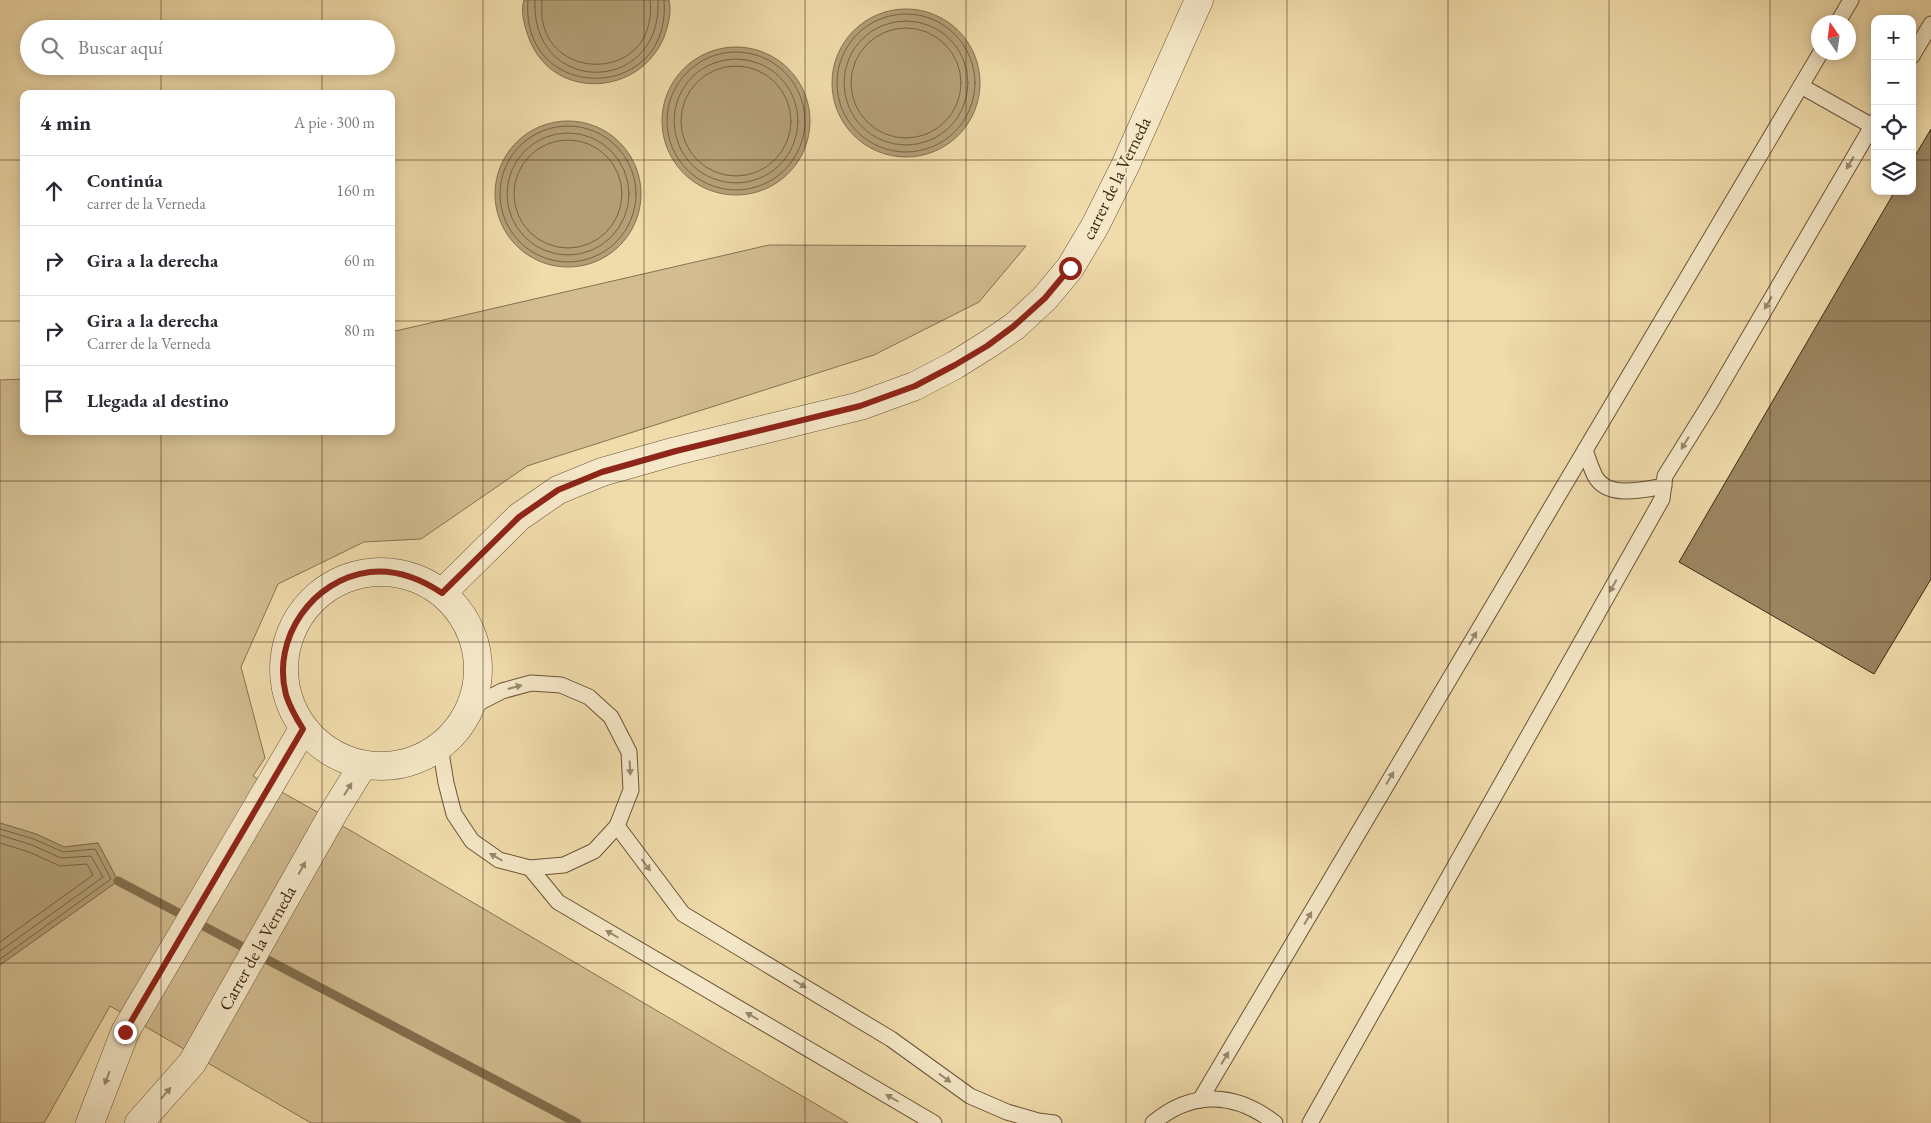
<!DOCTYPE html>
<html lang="es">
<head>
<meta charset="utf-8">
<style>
  :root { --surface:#fff; --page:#f2f2f3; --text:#2b2b33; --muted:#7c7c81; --line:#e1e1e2 }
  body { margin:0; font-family:"EB Garamond",serif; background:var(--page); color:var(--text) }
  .controls { position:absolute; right:15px; top:15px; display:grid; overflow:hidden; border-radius:10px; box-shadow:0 2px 12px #0003 }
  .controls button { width:45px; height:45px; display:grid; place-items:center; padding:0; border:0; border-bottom:1px solid var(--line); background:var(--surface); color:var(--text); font:25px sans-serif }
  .compass { position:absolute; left:1811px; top:15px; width:45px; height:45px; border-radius:50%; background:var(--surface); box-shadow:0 2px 12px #0003; rotate:347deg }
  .stop { position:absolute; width:15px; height:15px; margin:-11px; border:4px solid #8f2418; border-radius:50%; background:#fff }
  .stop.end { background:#8f2418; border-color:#fff; box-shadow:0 1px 5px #0008 }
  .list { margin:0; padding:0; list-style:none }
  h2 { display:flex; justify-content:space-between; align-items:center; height:65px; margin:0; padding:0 20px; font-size:21px }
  h2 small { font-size:16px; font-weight:400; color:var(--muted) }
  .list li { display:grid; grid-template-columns:32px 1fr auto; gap:15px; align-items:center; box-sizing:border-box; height:70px; padding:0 20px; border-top:1px solid var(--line) }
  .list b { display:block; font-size:19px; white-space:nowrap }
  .list p { margin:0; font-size:16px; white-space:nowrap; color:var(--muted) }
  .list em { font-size:16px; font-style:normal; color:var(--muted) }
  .icon { flex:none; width:28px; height:28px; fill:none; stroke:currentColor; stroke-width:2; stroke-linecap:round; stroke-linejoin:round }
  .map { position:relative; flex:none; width:1931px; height:1123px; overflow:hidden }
  .search { position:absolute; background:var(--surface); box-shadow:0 2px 12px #0003; left:20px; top:20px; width:375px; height:55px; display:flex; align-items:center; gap:12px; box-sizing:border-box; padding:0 18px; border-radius:28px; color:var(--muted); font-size:19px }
  .panel { position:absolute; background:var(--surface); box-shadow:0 2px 12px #0003; left:20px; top:90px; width:375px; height:345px; border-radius:10px }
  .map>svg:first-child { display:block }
</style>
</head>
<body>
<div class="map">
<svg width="1931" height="1123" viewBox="0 0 1931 1123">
  <rect width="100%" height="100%" fill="#f0dbaa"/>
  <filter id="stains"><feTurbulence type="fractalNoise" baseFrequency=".004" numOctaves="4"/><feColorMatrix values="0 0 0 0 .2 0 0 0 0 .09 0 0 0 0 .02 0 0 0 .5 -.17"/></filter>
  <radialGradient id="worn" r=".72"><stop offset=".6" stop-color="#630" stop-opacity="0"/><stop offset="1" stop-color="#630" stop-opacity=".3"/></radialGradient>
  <path fill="#d2bc90" stroke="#887250" d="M769,245L1026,246L979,302L874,355L527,466L421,539L364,542L278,584L241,667L265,758L253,776L353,832L848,1123H311L110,1006L44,1123H0V965L118,881L98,843L64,847L36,834L0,823V380L24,379V431H391V332Z"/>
  <g fill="#b39e76" stroke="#846e4e">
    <path d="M524,0H669C672,11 668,27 664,37C640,96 555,101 530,41C525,28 520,13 524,0Z"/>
    <circle cx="906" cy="83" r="74"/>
    <circle cx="736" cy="121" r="74"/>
    <circle cx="568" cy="194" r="73"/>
    <path d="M0,823L36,834L64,847L98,843L118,881L0,965Z"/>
  </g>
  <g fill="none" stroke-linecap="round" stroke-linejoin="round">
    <g stroke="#786244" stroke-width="1">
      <path d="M528,0C519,105 673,104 664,0"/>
      <path d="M535,0C530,97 663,96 658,0"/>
      <path d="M542,0C542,7 541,16 543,23C555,78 638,78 649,23C651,16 651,7 650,0"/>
      <circle cx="906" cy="83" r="69"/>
      <circle cx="906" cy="83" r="62"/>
      <circle cx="906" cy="83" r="55"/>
      <circle cx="736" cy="121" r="69"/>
      <circle cx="736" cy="121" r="62"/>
      <circle cx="736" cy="121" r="55"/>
      <circle cx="568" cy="194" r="68"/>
      <circle cx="568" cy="194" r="61"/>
      <circle cx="568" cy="194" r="54"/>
      <path d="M0,829L34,839L63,852L95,849L111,879L0,959"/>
      <path d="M0,835L32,845L61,858L91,856L103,877L0,951"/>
      <path d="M0,843L29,852L60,866L87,864L93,875L0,942"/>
    </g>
    <path stroke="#846e4e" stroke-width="9" d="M118,881L577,1123"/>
  </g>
  <path fill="#9b8561" stroke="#3e2711" d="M1931,129V579L1874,674L1679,562L1895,191H1912V161Z"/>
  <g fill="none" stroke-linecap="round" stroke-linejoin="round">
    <defs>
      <g id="lane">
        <path d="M1838,22L1851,0"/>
        <path d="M1912,56L1931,24"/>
        <path d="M1801,86L1872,126"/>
        <path d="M1585,450C1588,459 1591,468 1595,476C1607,499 1643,490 1664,486"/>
        <path d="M440,746L446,783L454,814L472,841L499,860L530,868L564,865L594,851L617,826L631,790L629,752L611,717L589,697L561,685L531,683L502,691L471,707"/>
        <path d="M617,826L683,914L891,1039L970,1096L1007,1112L1038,1121L1054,1123"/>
        <path d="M530,868L558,902L934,1123"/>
        <path d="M1200,1100L1821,52"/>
        <path d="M1153,1123C1192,1090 1235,1092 1275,1123"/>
        <path d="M1310,1123L1662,499L1665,476L1711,402L1875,121"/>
      </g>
      <g id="street">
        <circle cx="381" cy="669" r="97"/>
        <path d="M442,593L519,517L558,490L602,472L676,451L860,406L915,386L955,365L987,345L1015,326L1045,298L1070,268L1095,226L1125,166L1199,0"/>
        <path d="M90,1123L125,1032L303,729"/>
        <path d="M139,1123L192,1063L334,812L363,765"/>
      </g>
    </defs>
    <use href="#lane" stroke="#6a5437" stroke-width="17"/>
    <use href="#street" stroke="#6a5437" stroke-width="29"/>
    <use href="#lane" stroke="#f5e8c8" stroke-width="15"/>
    <use href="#street" stroke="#f5e8c8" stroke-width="28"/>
  </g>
  <defs><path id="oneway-solid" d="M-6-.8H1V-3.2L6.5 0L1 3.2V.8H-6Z" transform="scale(1.25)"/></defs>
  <g fill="#9a886c">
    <use href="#oneway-solid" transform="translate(1850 163) rotate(120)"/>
    <use href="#oneway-solid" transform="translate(1768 303) rotate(120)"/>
    <use href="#oneway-solid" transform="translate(1685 443) rotate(122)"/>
    <use href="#oneway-solid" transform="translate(1613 586) rotate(119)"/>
    <use href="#oneway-solid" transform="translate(1473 638) rotate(-59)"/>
    <use href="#oneway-solid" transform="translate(515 687) rotate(-15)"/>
    <use href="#oneway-solid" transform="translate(630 768) rotate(87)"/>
    <use href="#oneway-solid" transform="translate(1390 778) rotate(-59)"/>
    <use href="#oneway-solid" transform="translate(348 789) rotate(-58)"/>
    <use href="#oneway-solid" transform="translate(496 857) rotate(-150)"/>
    <use href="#oneway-solid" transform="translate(646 865) rotate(53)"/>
    <use href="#oneway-solid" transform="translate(302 868) rotate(-61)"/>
    <use href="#oneway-solid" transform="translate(1308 918) rotate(-59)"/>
    <use href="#oneway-solid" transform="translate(612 934) rotate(-150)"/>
    <use href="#oneway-solid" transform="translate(800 984) rotate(31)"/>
    <use href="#oneway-solid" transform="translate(752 1016) rotate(-150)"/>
    <use href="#oneway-solid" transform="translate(1225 1058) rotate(-59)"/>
    <use href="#oneway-solid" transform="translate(107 1078) rotate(111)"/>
    <use href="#oneway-solid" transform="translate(945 1078) rotate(36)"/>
    <use href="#oneway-solid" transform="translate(166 1093) rotate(-49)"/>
    <use href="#oneway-solid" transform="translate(892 1098) rotate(-150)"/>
  </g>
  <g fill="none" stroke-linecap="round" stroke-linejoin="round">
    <path stroke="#8f2418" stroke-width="6" d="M125,1032L303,729C296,718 290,707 286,695C271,638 313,579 370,572C397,569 421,579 442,593L519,517L558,490L602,472L676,451L860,406L915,386L955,365L987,346L1014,326L1045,298L1070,268"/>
  </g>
  <path fill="none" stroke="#3e2711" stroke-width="1" stroke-opacity="0.55" d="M161,0V29M322,0V29M483,0V1123M644,0V1123M805,0V1123M966,0V1123M1126,0V1123M1287,0V1123M1448,0V1123M1609,0V1123M1770,0V1123M161,66V94M322,66V94M0,160H24M391,160H1875M1912,160H1931M0,321H24M391,321H1931M161,431V1123M322,431V1123M0,481H1931M0,642H1931M0,802H1931M0,963H1931"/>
  <g text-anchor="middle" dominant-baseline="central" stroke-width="4" stroke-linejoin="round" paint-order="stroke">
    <g font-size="18" fill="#3e2711" stroke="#f5e8c8">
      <text transform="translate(1116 178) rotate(-64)">carrer de la Verneda</text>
      <text transform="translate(257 948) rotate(-61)">Carrer de la Verneda</text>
    </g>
  </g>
  <rect width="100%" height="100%" filter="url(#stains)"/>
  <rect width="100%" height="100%" fill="url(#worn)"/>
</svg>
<div class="controls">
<button>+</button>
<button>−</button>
<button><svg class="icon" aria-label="locate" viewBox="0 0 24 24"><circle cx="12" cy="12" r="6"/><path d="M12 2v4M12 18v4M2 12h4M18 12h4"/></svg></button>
<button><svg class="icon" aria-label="layers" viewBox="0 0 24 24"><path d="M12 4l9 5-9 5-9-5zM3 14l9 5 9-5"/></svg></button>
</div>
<svg class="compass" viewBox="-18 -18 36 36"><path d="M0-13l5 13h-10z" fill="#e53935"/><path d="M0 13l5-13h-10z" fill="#7c7c81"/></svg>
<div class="stop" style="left:1070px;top:268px"></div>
<div class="stop end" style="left:125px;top:1032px"></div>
<div class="search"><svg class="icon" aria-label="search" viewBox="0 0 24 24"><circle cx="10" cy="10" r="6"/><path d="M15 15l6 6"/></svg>Buscar aquí</div>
<section class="panel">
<h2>4 min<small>A pie · 300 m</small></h2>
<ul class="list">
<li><svg class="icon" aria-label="ahead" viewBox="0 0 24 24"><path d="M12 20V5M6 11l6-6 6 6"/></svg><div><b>Continúa</b><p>carrer de la Verneda</p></div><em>160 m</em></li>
<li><svg class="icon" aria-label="right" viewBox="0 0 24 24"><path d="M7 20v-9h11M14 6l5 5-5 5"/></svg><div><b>Gira a la derecha</b></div><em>60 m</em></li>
<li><svg class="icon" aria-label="right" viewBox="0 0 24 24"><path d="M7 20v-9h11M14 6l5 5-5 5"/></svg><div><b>Gira a la derecha</b><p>Carrer de la Verneda</p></div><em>80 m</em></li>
<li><svg class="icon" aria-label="arrive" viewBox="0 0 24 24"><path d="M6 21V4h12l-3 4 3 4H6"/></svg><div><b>Llegada al destino</b></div></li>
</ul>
</section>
</div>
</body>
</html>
